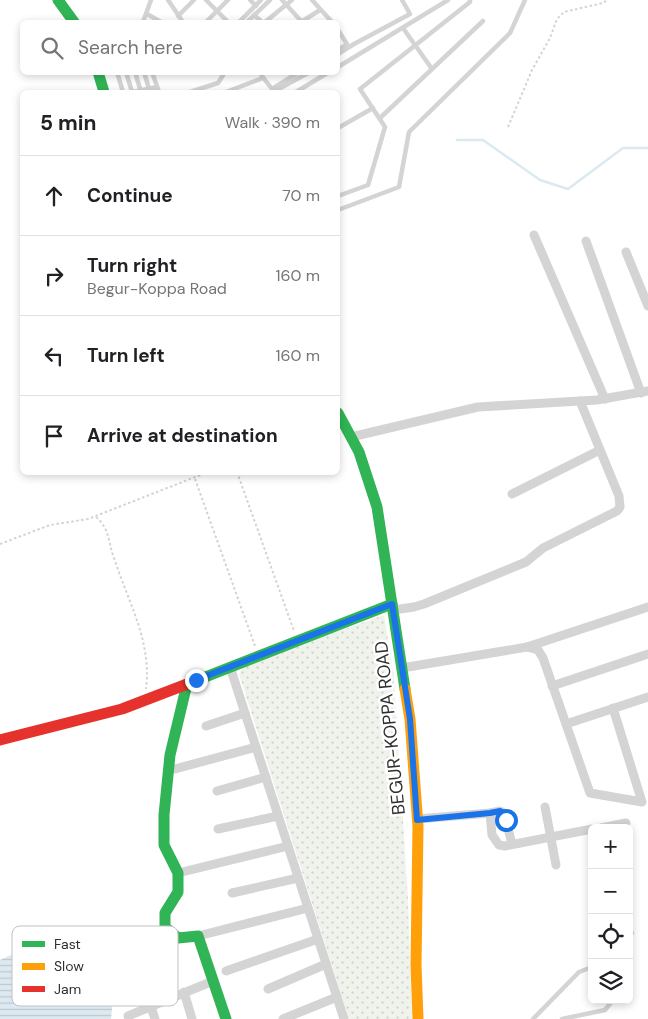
<!DOCTYPE html>
<html lang="en">
<head>
<meta charset="utf-8">
<style>
  :root { --surface:#fff; --page:#f2f2f2; --text:#202124; --muted:#757577; --line:#e0e0e0 }
  body { margin:0; font-family:"DM Sans",sans-serif; background:var(--page); color:var(--text) }
  .controls { position:absolute; right:15px; bottom:15px; display:grid; overflow:hidden; border-radius:8px; box-shadow:0 2px 8px #0003 }
  .controls button { width:45px; height:45px; display:grid; place-items:center; padding:0; border:0; border-bottom:1px solid var(--line); background:var(--surface); color:var(--text); font:25px sans-serif }
  .stop { position:absolute; width:15px; height:15px; margin:-11px; border:4px solid #1a73e8; border-radius:50%; background:#fff }
  .stop.end { background:#1a73e8; border-color:#fff; box-shadow:0 1px 5px #0008 }
  .list { margin:0; padding:0; list-style:none }
  h2 { display:flex; justify-content:space-between; align-items:center; height:65px; margin:0; padding:0 20px; font-size:21px }
  h2 small { font-size:16px; font-weight:400; color:var(--muted) }
  .list li { display:grid; grid-template-columns:32px 1fr auto; gap:15px; align-items:center; box-sizing:border-box; height:80px; padding:0 20px; border-top:1px solid var(--line) }
  .list b { display:block; font-size:19px; white-space:nowrap }
  .list p { margin:0; font-size:16px; white-space:nowrap; color:var(--muted) }
  .list em { font-size:16px; font-style:normal; color:var(--muted) }
  .icon { flex:none; width:28px; height:28px; fill:none; stroke:currentColor; stroke-width:2; stroke-linecap:round; stroke-linejoin:round }
  .map { position:relative; flex:none; width:648px; height:1019px; overflow:hidden }
  .search { position:absolute; background:var(--surface); box-shadow:0 2px 8px #0003; left:20px; top:20px; width:320px; height:55px; display:flex; align-items:center; gap:12px; box-sizing:border-box; padding:0 18px; border-radius:8px; color:var(--muted); font-size:19px }
  .panel { position:absolute; background:var(--surface); box-shadow:0 2px 8px #0003; left:20px; top:90px; width:320px; height:385px; border-radius:8px }
  .map>svg:first-child { display:block }
</style>
</head>
<body>
<div class="map">
<svg width="648" height="1019" viewBox="0 0 648 1019">
  <defs>
    <pattern id="grass-dots" width="8" height="8" patternUnits="userSpaceOnUse" patternTransform="scale(1.25)"><rect width="8" height="8" fill="#f0f2ec"/><path d="M2 2h.1M6 6h.1" fill="none" stroke="#ced0cb" stroke-width="1.8" stroke-linecap="round"/></pattern>
    <pattern id="water-rules" width="6" height="5" patternUnits="userSpaceOnUse" patternTransform="scale(1.25)"><rect width="6" height="5" fill="#dde9f0"/><path d="M0 2.5h6" fill="none" stroke="#bec8ce"/></pattern>
  </defs>
  <rect width="100%" height="100%" fill="#fff"/>
  <path fill="url(#grass-dots)" d="M384,615L394,677L408,900L412,1019H349L239,674L245,664Z"/>
  <path fill="url(#water-rules)" d="M21,950H62L95,959L107,969L114,990L111,1019H0V960Z"/>
  <g fill="none" stroke-linecap="round" stroke-linejoin="round">
    <path stroke="#dde9f0" stroke-width="2.5" d="M457,140H483L540,180L568,189L623,148H648"/>
    <g stroke="#d3d3d3" stroke-width="2" stroke-dasharray="2.5 2.5" stroke-linecap="butt">
      <path d="M508,127L532,70L550,38L557,19L564,12L603,3L607,0"/>
      <path d="M237,472L294,631"/>
      <path d="M195,479L255,646"/>
      <path d="M96,517C110,529 108,542 114,558C128,602 152,641 146,689"/>
      <path d="M0,544L50,525L88,519L208,472"/>
    </g>
    <g stroke="#d4d4d4" stroke-width="4.5">
      <path d="M168,0L183,22"/>
      <path d="M206,0L228,22"/>
      <path d="M250,0L256,6"/>
      <path d="M282,0L302,22"/>
      <path d="M312,0L332,22"/>
      <path d="M147,14L161,22"/>
      <path d="M254,15L262,22"/>
      <path d="M178,16L194,0"/>
      <path d="M143,22L151,0"/>
      <path d="M206,22L228,0"/>
      <path d="M239,22L261,0"/>
      <path d="M247,22L270,0"/>
      <path d="M265,22L292,0"/>
      <path d="M301,22L320,10"/>
      <path d="M403,28L432,69"/>
      <path d="M338,30L347,44L338,50"/>
      <path d="M338,54L354,44L410,14L402,0"/>
      <path d="M338,67L448,0"/>
      <path d="M117,72L123,92"/>
      <path d="M126,72L132,92"/>
      <path d="M135,72L141,92"/>
      <path d="M144,72L150,92"/>
      <path d="M152,72L159,92"/>
      <path d="M259,72L272,89L299,72"/>
      <path d="M133,92L157,87"/>
      <path d="M190,92L218,83L225,72"/>
      <path d="M226,92L263,78"/>
      <path d="M273,92L310,72"/>
      <path d="M296,92L329,72"/>
      <path d="M380,118L483,21"/>
      <path d="M338,128L373,108"/>
      <path d="M338,196L368,185L385,127L360,89L470,2V0"/>
      <path d="M338,210L399,187L409,132L510,33L525,0"/>
      <path d="M629,935L632,933"/>
      <path d="M533,1019L579,972L592,967"/>
      <path d="M562,1019L605,1010L613,1000"/>
    </g>
    <g stroke="#d4d4d4" stroke-width="9">
      <path d="M534,235L605,399"/>
      <path d="M586,241L641,393"/>
      <path d="M626,252L648,306"/>
      <path d="M351,437L478,407L597,400L648,391"/>
      <path d="M512,494L600,450"/>
      <path d="M393,610L414,607L424,604L526,562L543,548L617,511L620,507L619,496L580,401"/>
      <path d="M527,647L538,650L543,658L590,793L642,802L613,708"/>
      <path d="M232,667V673L344,1019"/>
      <path d="M402,668L527,647L648,607"/>
      <path d="M552,686L648,654"/>
      <path d="M566,724L648,697"/>
      <path d="M206,726L245,713"/>
      <path d="M175,769L256,747"/>
      <path d="M217,791L266,777"/>
      <path d="M545,807L556,865"/>
      <path d="M490,813L492,835L499,845L505,846L592,829"/>
      <path d="M417,819L490,813L500,811L504,813L512,844"/>
      <path d="M601,828L626,823"/>
      <path d="M218,829L278,816"/>
      <path d="M178,873L288,846"/>
      <path d="M232,893L298,878"/>
      <path d="M198,936L308,908"/>
      <path d="M226,971L318,939"/>
      <path d="M268,989L326,964"/>
      <path d="M184,992L192,1019"/>
      <path d="M151,1007L155,1019"/>
      <path d="M128,1016L213,981"/>
      <path d="M283,1019L337,997"/>
    </g>
    <g stroke="#30b455" stroke-width="11">
      <path d="M58,0L74,22"/>
      <path d="M98,72L104,92"/>
      <path d="M338,413L359,452L377,507L405,689"/>
      <path d="M195,681L392,604"/>
      <path d="M187,684L170,755L164,815V845L178,873V892L165,913V927L178,938L198,936L226,1019"/>
    </g>
    <path stroke="#ff9f0a" stroke-width="11" d="M405,689L410,719L418,826L416,965L418,1019"/>
    <path stroke="#e5322d" stroke-width="11" d="M0,740L122,709L195,681"/>
  </g>
  <g fill="none" stroke-linecap="round" stroke-linejoin="round">
    <path stroke="#1a73e8" stroke-width="6" d="M196,680L392,604L410,719L417,820L490,813L500,811L504,813L506,820"/>
  </g>
  <g text-anchor="middle" dominant-baseline="central" stroke-width="5" stroke-linejoin="round" paint-order="stroke">
    <g font-size="18" fill="#303030" stroke="#fff">
      <text transform="translate(390 728) rotate(-96)">BEGUR-KOPPA ROAD</text>
    </g>
  </g>
  <rect x="12" y="926" width="166" height="80" rx="8" fill="#fff" stroke="#c1c1c1" stroke-width="1"/>
  <rect x="22" y="941" width="23" height="6" fill="#30b455"/>
  <rect x="22" y="963" width="23" height="7" fill="#ff9f0a"/>
  <rect x="22" y="986" width="23" height="6" fill="#e5322d"/>
  <g font-size="14" fill="#303030">
    <text x="54" y="949">Fast</text>
    <text x="54" y="971">Slow</text>
    <text x="54" y="994">Jam</text>
  </g>
</svg>
<div class="controls">
<button>+</button>
<button>−</button>
<button><svg class="icon" aria-label="locate" viewBox="0 0 24 24"><circle cx="12" cy="12" r="6"/><path d="M12 2v4M12 18v4M2 12h4M18 12h4"/></svg></button>
<button><svg class="icon" aria-label="layers" viewBox="0 0 24 24"><path d="M12 4l9 5-9 5-9-5zM3 14l9 5 9-5"/></svg></button>
</div>
<div class="stop" style="left:506px;top:820px"></div>
<div class="stop end" style="left:196px;top:680px"></div>
<div class="search"><svg class="icon" aria-label="search" viewBox="0 0 24 24"><circle cx="10" cy="10" r="6"/><path d="M15 15l6 6"/></svg>Search here</div>
<section class="panel">
<h2>5 min<small>Walk · 390 m</small></h2>
<ul class="list">
<li><svg class="icon" aria-label="ahead" viewBox="0 0 24 24"><path d="M12 20V5M6 11l6-6 6 6"/></svg><div><b>Continue</b></div><em>70 m</em></li>
<li><svg class="icon" aria-label="right" viewBox="0 0 24 24"><path d="M7 20v-9h11M14 6l5 5-5 5"/></svg><div><b>Turn right</b><p>Begur-Koppa Road</p></div><em>160 m</em></li>
<li><svg class="icon" aria-label="left" viewBox="0 0 24 24"><path d="M17 20v-9H6M10 6l-5 5 5 5"/></svg><div><b>Turn left</b></div><em>160 m</em></li>
<li><svg class="icon" aria-label="arrive" viewBox="0 0 24 24"><path d="M6 21V4h12l-3 4 3 4H6"/></svg><div><b>Arrive at destination</b></div></li>
</ul>
</section>
</div>
</body>
</html>
